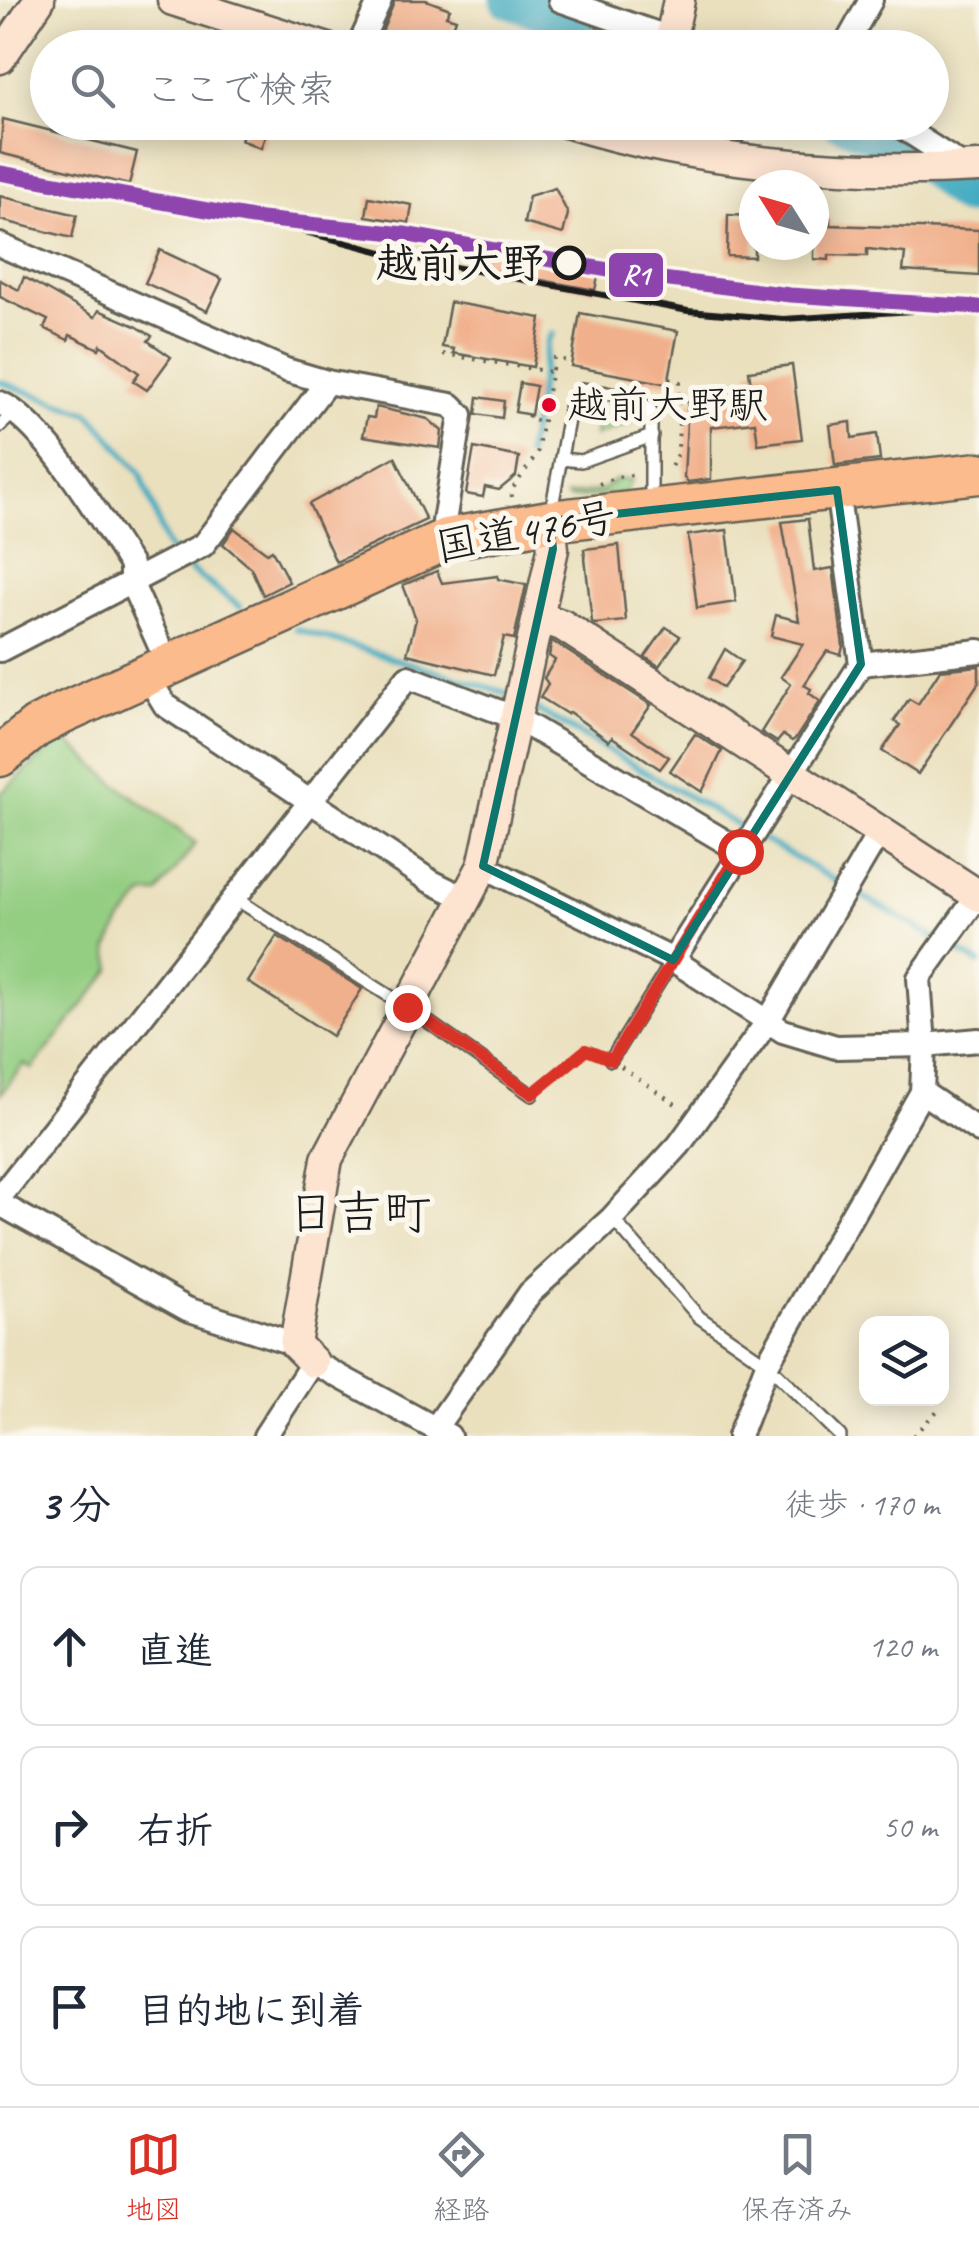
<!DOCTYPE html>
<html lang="ja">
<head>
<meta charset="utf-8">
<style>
  :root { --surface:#fff; --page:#f2f2f3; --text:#1f2937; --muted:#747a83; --line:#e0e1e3; --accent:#d93025 }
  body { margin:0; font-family:Caveat,"Klee One",sans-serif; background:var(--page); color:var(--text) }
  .controls { position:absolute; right:30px; bottom:30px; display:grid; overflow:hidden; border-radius:20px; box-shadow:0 5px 25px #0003 }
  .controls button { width:90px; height:90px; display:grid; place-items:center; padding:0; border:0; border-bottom:2px solid var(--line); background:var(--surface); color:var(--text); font:50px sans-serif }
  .compass { position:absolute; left:739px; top:170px; width:90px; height:90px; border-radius:50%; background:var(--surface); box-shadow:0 5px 25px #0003; rotate:307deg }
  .stop { position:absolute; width:30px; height:30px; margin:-22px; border:8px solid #d93025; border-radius:50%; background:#fff }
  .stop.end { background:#d93025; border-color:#fff; box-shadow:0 2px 10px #0008 }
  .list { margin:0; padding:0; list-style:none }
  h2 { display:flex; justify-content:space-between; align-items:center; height:130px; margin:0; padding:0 40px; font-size:42px }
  h2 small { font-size:32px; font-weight:400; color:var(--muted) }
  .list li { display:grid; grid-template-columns:65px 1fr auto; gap:30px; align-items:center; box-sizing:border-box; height:160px; margin:0 20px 20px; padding:0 20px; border:2px solid var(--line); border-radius:20px }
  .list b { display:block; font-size:38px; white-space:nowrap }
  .list em { font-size:32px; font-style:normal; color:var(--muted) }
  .icon { flex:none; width:55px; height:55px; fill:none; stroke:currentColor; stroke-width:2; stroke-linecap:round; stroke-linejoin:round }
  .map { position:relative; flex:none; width:979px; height:1436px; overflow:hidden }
  .search { position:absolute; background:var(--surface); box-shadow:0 5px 25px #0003; left:30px; right:30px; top:30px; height:110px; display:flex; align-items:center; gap:25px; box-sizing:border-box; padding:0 35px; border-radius:55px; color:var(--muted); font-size:38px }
  .sheet { height:670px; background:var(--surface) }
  nav { display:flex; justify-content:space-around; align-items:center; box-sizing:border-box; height:140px; border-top:2px solid var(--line); background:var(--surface); font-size:28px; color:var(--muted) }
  nav a { display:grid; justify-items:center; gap:5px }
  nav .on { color:var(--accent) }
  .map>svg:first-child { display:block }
</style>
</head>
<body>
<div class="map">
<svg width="979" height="1436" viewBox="0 0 979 1436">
  <rect width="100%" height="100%" fill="#fbf7ec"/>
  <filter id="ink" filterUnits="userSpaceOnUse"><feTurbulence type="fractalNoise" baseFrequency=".01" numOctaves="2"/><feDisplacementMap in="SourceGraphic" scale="20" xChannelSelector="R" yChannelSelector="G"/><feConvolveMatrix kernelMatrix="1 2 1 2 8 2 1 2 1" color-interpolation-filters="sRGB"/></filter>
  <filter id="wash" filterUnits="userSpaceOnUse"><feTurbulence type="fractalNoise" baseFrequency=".0048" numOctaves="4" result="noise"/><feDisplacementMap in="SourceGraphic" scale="40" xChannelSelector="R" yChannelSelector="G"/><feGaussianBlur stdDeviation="2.25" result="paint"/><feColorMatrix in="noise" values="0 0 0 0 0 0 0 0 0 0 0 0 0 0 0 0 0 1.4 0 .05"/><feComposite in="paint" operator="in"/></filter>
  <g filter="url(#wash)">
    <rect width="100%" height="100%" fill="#eae0be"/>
    <g fill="#94ce83" stroke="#587550" stroke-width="2.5">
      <path d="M602,408L622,409L633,416V422L595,436L596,415Z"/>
      <path d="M632,479L625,493L569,499L566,496L602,490L615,480Z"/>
      <path d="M63,737L115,783L196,843L158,893L144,895L121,922L108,949L112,969L32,1069L24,1064L0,1095V794Z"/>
    </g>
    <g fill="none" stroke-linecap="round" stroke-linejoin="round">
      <g stroke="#42abc1" stroke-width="6">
        <path d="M0,382L89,413L140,472L167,546L192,571L240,607"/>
        <path d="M527,455L548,340L553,334"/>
        <path d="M296,629L510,694"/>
        <path d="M529,705L748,831"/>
        <path d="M759,837L939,940"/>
        <path d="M950,947L979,963"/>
      </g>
      <g stroke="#42abc1" stroke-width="35">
        <path d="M508,0L639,48"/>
        <path d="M839,122L907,149L964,198L979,197"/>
      </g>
    </g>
    <g id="blocks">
      <g fill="#f1b08c">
        <path d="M395,0H426L450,9L446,16L456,19L446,48H396L379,39Z"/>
        <path d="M3,119L137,152L129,185L0,153Z"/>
        <path d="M247,122H270L261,148L241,140Z"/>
        <path d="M654,122H744L743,141L670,129L654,125Z"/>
        <path d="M555,188L568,214L563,234L524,223L529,196Z"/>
        <path d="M0,196L77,215L72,238L0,220Z"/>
        <path d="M369,197L412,205L409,223L366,216Z"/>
        <path d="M728,215L754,216V257L727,256Z"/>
        <path d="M814,218H830V225L979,230V276L903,271L905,253L867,249V256L829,255V260L814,259Z"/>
        <path d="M160,250L222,279L207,311L145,283Z"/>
        <path d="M480,250L599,272L595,290L477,268Z"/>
        <path d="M24,277L95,317L99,310L136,326L152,336L148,341L171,357L147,390L133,381L139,373L101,345L99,349L70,335L68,340L44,328L48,320L0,297V280L19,290Z"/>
        <path d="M450,302L541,318L533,367L453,353L454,349L442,347Z"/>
        <path d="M580,313L678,331L668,384L571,366Z"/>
        <path d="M792,365L802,439L758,444L755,422L711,427V479L688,482L684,477L688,402L752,393L749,371Z"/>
        <path d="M520,383L536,386L531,415L515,412Z"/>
        <path d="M478,397L504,401L502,418L476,414Z"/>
        <path d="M376,407L428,419L442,431L440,448L363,436L367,417L374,418Z"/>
        <path d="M851,422L852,438L877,434L880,460L835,465L830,425Z"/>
        <path d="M474,448L519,457L516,476L499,490L485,487L483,497L466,494Z"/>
        <path d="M395,457L426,520L336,562L309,504Z"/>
        <path d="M808,519L814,571L833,568L843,646L841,655L827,651L804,685L811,689L809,693L820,701L796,738L792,741L783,735L777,742L761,732L791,684L781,677L803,644L771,636L776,615L799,621L782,522Z"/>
        <path d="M234,528L267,553L272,550L289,582L263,595L251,568L223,544Z"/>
        <path d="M727,530L736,602L697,608L688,535Z"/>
        <path d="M619,545L626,621L595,624L592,622L584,549Z"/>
        <path d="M437,571L442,583L498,576V579L526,585L514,639L504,637L494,675L407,654L416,619L403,585Z"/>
        <path d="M666,627L680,636L659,666L645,657Z"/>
        <path d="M552,641L651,705L632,732L669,757L660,769L612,737L609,741L569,712L567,714L540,697L548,684L544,678L555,660L549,656Z"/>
        <path d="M725,649L742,661L723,688L709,678Z"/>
        <path d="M979,666V682L918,774L882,751L900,725L894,721L909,699L918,704L940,670Z"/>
        <path d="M695,734L722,751L702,792L670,771Z"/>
        <path d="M277,936L362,989L332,1036L248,982Z"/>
      </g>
    </g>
  </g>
  <g filter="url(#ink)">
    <use href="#blocks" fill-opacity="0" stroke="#646155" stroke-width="2.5"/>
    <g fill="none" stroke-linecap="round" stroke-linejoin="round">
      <defs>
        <g id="lane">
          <path d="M0,426L16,410"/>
          <path d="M561,459L581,461L652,436"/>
          <path d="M551,512L572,398L582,389L637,398L651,411V503"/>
          <path d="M236,899L407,1007L532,1095"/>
          <path d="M611,1060L673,960"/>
          <path d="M612,1218L699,1317L767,1364L840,1436"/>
        </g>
        <g id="street">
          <path d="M560,0L698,48"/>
          <path d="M358,48L380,0"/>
          <path d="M844,48L871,0"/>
          <path d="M894,122L964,167"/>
          <path d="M0,245L286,370L327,382L451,405L461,415L444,522L446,539"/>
          <path d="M0,403C46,424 101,521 131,565V582L168,664"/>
          <path d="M0,650L203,545L327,382"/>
          <path d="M861,664L979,651"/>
          <path d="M146,674L165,705L430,881L464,898"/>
          <path d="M483,866L673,960L783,1031L836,1047L924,1045L979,1040"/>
          <path d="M673,960L861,664L837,490"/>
          <path d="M922,1092L979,1131"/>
          <path d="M0,1197L408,677L516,718L741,851"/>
          <path d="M0,1204L187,1309L295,1344"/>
          <path d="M436,1427L530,1293L612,1218L679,1145L768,1021L880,831"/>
          <path d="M265,1436L313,1362L449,1436"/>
          <path d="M739,1436L767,1364L922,1092L924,1045L919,978L979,894"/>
        </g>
        <g id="secondary">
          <path d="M173,0L325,48"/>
          <path d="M669,48L679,0"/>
          <path d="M0,58L39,0"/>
          <path d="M566,122C697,163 842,175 979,167"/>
          <path d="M538,617L562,625L979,896"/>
          <path d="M313,1362L295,1344L327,1159L483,866L553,549L550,521"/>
        </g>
        <path id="highway" d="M0,756L36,727L57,716L446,539L550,521L979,473"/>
      </defs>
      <use href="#lane" stroke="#646155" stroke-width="16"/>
      <use href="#street" stroke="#646155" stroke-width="28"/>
      <use href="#secondary" stroke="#646155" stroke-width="35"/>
      <use href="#highway" stroke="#646155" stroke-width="45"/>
      <g stroke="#646155" stroke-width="4" stroke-dasharray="2.5 8" stroke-linecap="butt">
        <path d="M443,354L551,372"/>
        <path d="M669,379L680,382L678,452L670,469"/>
        <path d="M529,415L528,419L542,421"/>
        <path d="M599,484L616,477L633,475"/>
        <path d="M512,497L511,491L537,454L554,358L571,362"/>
        <path d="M621,1067L680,1107"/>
        <path d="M543,1085L586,1050L595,1054"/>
        <path d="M913,1436L939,1409"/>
      </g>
      <use href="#lane" stroke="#fff" stroke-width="11"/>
      <use href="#street" stroke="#fff" stroke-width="22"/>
      <use href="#secondary" stroke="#fde4d1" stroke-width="30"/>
      <use href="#highway" stroke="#fbbb8c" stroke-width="40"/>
      <path stroke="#1c1c1c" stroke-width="6" d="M252,218L397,256L688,311L783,319L979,307"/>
      <defs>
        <path id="rail-1" d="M0,173L252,218L404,234L654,278L790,295L979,307"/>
      </defs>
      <use href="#rail-1" stroke="#fbf7ec" stroke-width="22"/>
      <use href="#rail-1" stroke="#8e44ad" stroke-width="15"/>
    </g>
  </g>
  <g fill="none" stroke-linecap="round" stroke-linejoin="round" filter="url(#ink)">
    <path stroke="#d93025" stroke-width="12" d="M407,1007L532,1094L586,1050L612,1060L740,851"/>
  </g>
  <path fill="none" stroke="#0f766e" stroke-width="8" stroke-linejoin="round" d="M837,490L861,664L673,960L483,866L553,549L550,521Z"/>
  <circle fill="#fbf7ec" stroke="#1c1c1c" stroke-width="5" cx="569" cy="263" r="15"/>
  <circle fill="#e4002b" stroke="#fbf7ec" stroke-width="4" cx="549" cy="405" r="9"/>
  <g text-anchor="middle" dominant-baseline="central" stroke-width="10" stroke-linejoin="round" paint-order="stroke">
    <g font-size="40" fill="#1c1c1c" stroke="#fbf7ec" text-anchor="start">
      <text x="568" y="405">越前大野駅</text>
    </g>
    <g font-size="42" font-weight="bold" fill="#1c1c1c" stroke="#fbf7ec" text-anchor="end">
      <text x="544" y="263">越前大野</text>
    </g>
    <g font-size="42" fill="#1c1c1c" stroke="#fbf7ec">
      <text transform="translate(526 532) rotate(-10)">国道476号</text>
    </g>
    <g font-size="48" fill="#1c1c1c" stroke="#fbf7ec">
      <text x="359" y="1213">日吉町</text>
    </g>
  </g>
  <rect stroke="#fbf7ec" stroke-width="4" x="607" y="251" width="58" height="48" rx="10" fill="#8e44ad"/>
  <g font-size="28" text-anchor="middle" font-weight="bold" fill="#fff">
    <text x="636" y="284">R1</text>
  </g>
</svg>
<div class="controls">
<button><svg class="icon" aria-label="layers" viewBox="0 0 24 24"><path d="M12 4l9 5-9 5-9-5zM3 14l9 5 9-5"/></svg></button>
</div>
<svg class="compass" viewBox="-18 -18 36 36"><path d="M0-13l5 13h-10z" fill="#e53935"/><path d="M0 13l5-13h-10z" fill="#747a83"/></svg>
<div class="stop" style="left:740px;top:851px"></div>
<div class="stop end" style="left:407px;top:1007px"></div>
<div class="search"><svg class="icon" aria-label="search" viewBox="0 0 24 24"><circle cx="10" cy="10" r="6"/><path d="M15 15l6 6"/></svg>ここで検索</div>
</div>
<section class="sheet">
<h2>3 分<small>徒歩 · 170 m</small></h2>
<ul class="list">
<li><svg class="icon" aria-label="ahead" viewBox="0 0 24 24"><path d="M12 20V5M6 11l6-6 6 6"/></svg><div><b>直進</b></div><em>120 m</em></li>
<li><svg class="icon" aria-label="right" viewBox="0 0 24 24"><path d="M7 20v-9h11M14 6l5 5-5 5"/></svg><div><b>右折</b></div><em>50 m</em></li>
<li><svg class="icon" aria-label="arrive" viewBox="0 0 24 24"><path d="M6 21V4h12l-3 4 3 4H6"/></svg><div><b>目的地に到着</b></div></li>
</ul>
</section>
<nav>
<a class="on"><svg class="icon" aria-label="map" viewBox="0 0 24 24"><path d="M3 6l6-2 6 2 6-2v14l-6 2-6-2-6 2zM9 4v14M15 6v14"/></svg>地図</a>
<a><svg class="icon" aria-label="directions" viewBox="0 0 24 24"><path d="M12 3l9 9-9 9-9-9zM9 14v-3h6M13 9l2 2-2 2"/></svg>経路</a>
<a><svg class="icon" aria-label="saved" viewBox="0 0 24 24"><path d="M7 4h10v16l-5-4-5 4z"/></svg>保存済み</a>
</nav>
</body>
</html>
